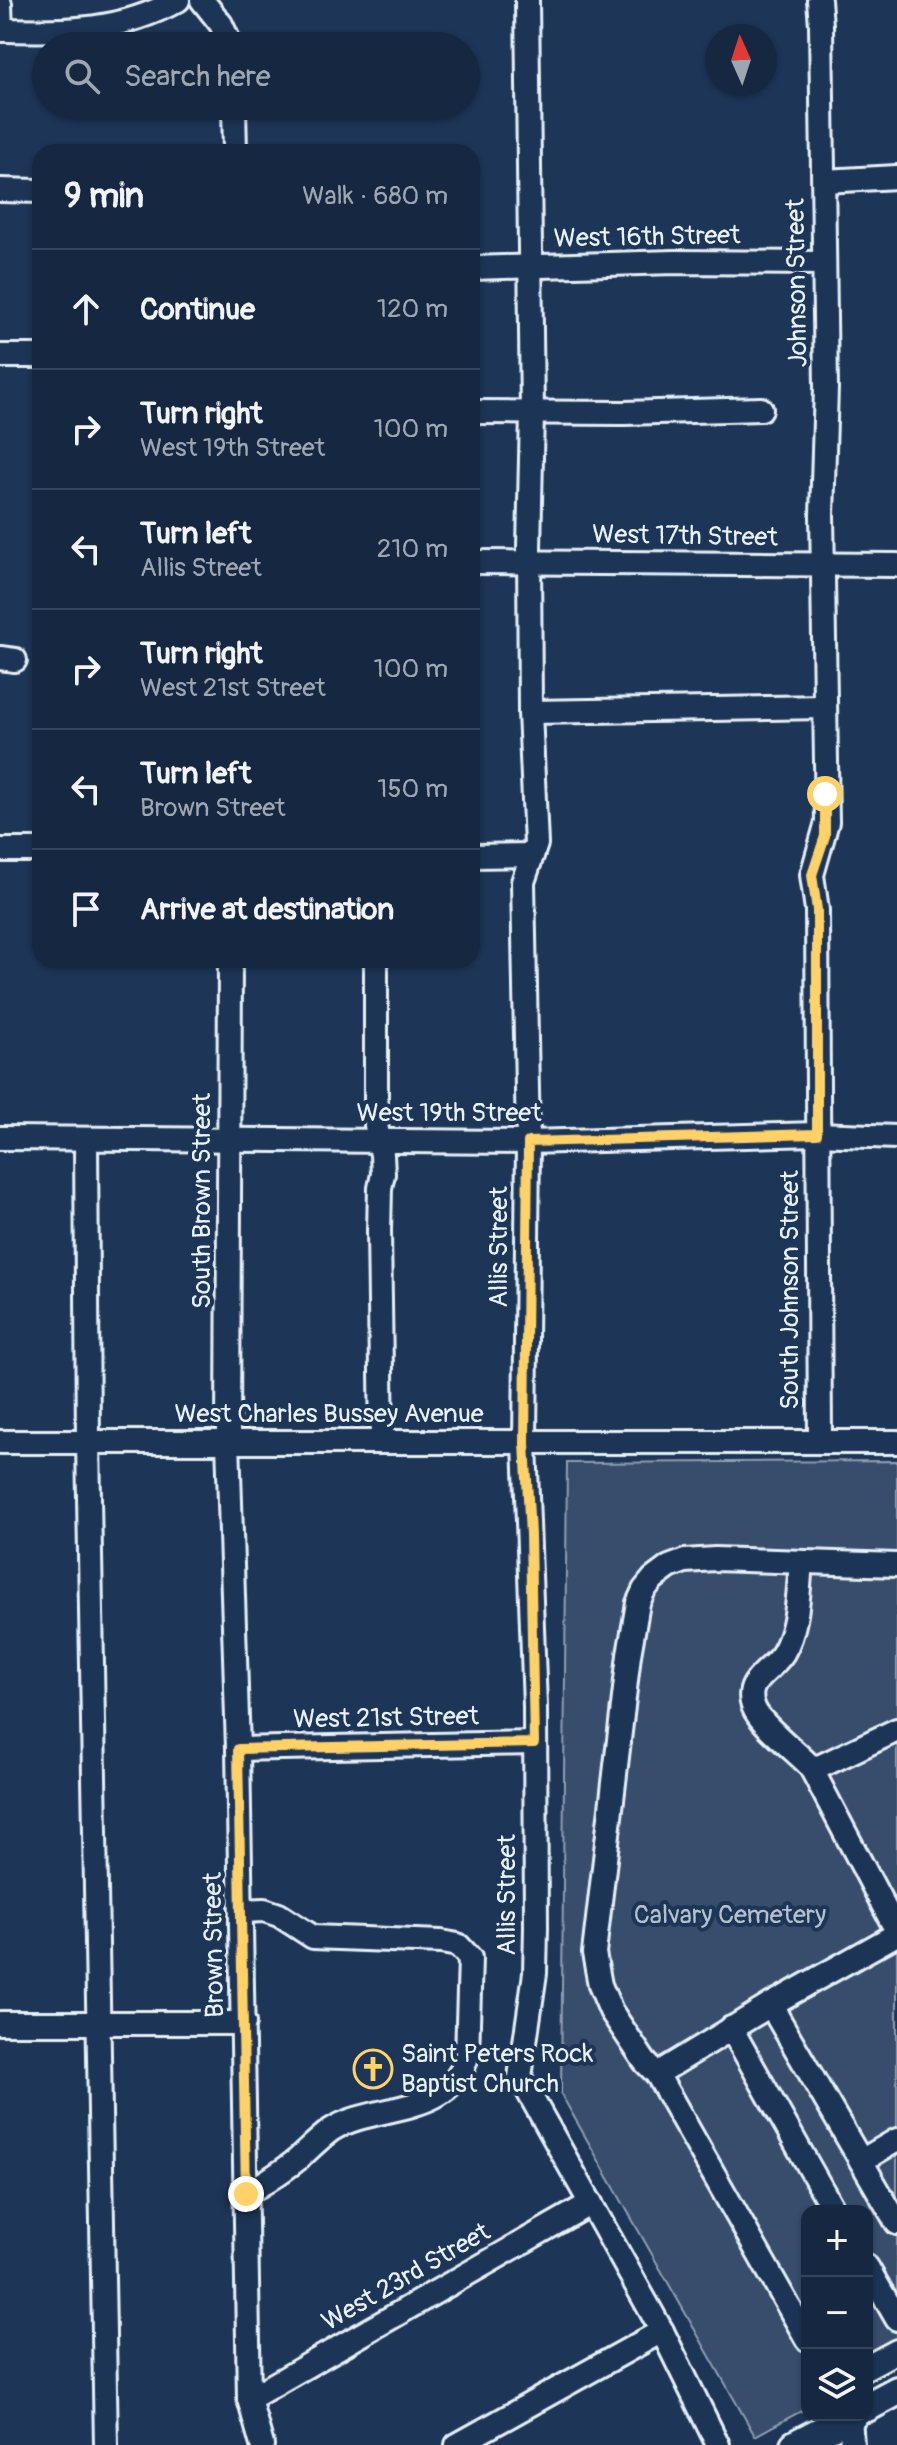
<!DOCTYPE html>
<html lang="en">
<head>
<meta charset="utf-8">
<style>
  :root { --surface:#162841; --page:#1f3048; --text:#f1f3f6; --muted:#9ea6b1; --line:#35445a }
  body { margin:0; font-family:Pangolin,sans-serif; background:var(--page); color:var(--text) }
  .controls { position:absolute; right:24px; bottom:24px; display:grid; overflow:hidden; border-radius:16px; box-shadow:0 2px 6px #0004 }
  .controls button { width:72px; height:72px; display:grid; place-items:center; padding:0; border:0; border-bottom:2px solid var(--line); background:var(--surface); color:var(--text); font:40px sans-serif }
  .compass { position:absolute; left:705px; top:24px; width:72px; height:72px; border-radius:50%; background:var(--surface); box-shadow:0 2px 6px #0004; rotate:357deg }
  .stop { position:absolute; width:24px; height:24px; margin:-18px; border:6px solid #ffd166; border-radius:50%; background:#fff }
  .stop.end { background:#ffd166; border-color:#fff; box-shadow:0 2px 8px #0008 }
  .list { margin:0; padding:0; list-style:none }
  h2 { display:flex; justify-content:space-between; align-items:center; height:104px; margin:0; padding:0 32px; font-size:34px }
  h2 small { font-size:26px; font-weight:400; color:var(--muted) }
  .list li { display:grid; grid-template-columns:52px 1fr auto; gap:24px; align-items:center; box-sizing:border-box; height:120px; padding:0 32px; border-top:2px solid var(--line) }
  .list b { display:block; font-size:30px; white-space:nowrap }
  .list p { margin:0; font-size:26px; white-space:nowrap; color:var(--muted) }
  .list em { font-size:26px; font-style:normal; color:var(--muted) }
  .icon { flex:none; width:44px; height:44px; fill:none; stroke:currentColor; stroke-width:2; stroke-linecap:round; stroke-linejoin:round }
  .map { position:relative; flex:none; width:897px; height:2445px; overflow:hidden }
  .search { position:absolute; background:var(--surface); box-shadow:0 2px 6px #0004; left:32px; top:32px; width:448px; height:88px; display:flex; align-items:center; gap:20px; box-sizing:border-box; padding:0 28px; border-radius:44px; color:var(--muted); font-size:30px }
  .panel { position:absolute; background:var(--surface); box-shadow:0 2px 6px #0004; left:32px; top:144px; width:448px; height:824px; border-radius:24px }
  .map>svg:first-child { display:block }
</style>
</head>
<body>
<div class="map">
<svg width="897" height="2445" viewBox="0 0 897 2445">
  <rect width="100%" height="100%" fill="#1d3557"/>
  <filter id="ink" filterUnits="userSpaceOnUse"><feTurbulence type="fractalNoise" baseFrequency=".0125" numOctaves="2"/><feDisplacementMap in="SourceGraphic" scale="16" xChannelSelector="R" yChannelSelector="G"/><feConvolveMatrix kernelMatrix="1 2 1 2 8 2 1 2 1" color-interpolation-filters="sRGB"/></filter>
  <g filter="url(#ink)">
    <path fill="#374d6c" stroke="#909fb2" stroke-width="2" d="M897,1461V2358L867,2374V2211H807V2408L755,2436L561,2094L567,1463Z"/>
    <g fill="none" stroke-linecap="round" stroke-linejoin="round">
      <defs>
        <g id="minor">
          <path d="M202,0L221,24L231,46"/>
          <path d="M527,0L532,413L529,548L530,712L536,844L523,882L528,1142L525,1443L535,1706L536,1927L535,1973L520,2077L662,2331L718,2445"/>
          <path d="M819,0L821,25L826,388L822,515L827,822L812,875L817,910L820,1441"/>
          <path d="M0,4L1,30"/>
          <path d="M0,30C65,31 118,33 178,0"/>
          <path d="M234,106L235,152"/>
          <path d="M824,181L897,177"/>
          <path d="M0,190L40,191"/>
          <path d="M472,268L675,262L823,263"/>
          <path d="M0,356H40"/>
          <path d="M472,412L624,413L761,409"/>
          <path d="M472,562L897,565"/>
          <path d="M0,658L15,660"/>
          <path d="M530,712L825,707"/>
          <path d="M0,850H40"/>
          <path d="M472,856L532,855"/>
          <path d="M230,960L228,1441L238,1749L249,2399L262,2445"/>
          <path d="M376,960V1125L382,1155L383,1174L380,1188L379,1231L382,1442"/>
          <path d="M0,1138L528,1142L817,1134L897,1137"/>
          <path d="M86,1140L88,1442L106,2445"/>
          <path d="M0,1442H897"/>
          <path d="M801,1562C798,1592 799,1626 783,1653C771,1672 742,1681 754,1708C760,1724 797,1752 810,1766L819,1767L897,1730"/>
          <path d="M238,1749L534,1743"/>
          <path d="M810,1766L892,1922L897,1927"/>
          <path d="M242,1911L264,1910L279,1915L313,1937L441,1942L458,1945L470,1958L467,2056C452,2117 373,2103 331,2130C319,2139 309,2149 298,2159C282,2172 264,2183 246,2194"/>
          <path d="M772,2004L778,2018L897,2223"/>
          <path d="M0,2023H244"/>
          <path d="M731,2028L834,2211"/>
          <path d="M657,2074L772,2004L897,1934"/>
          <path d="M861,2161L897,2140"/>
          <path d="M867,2267L897,2319"/>
          <path d="M807,2339L657,2074L645,2062L611,2011L600,1985L594,1953L629,1655L638,1603L644,1590L653,1579L669,1567L685,1561L715,1559L897,1565"/>
          <path d="M867,2367L897,2351"/>
          <path d="M249,2399L591,2203"/>
          <path d="M850,2417L852,2445"/>
          <path d="M457,2445L662,2331"/>
        </g>
        <g id="major">
          <path d="M867,2407L897,2391"/>
          <path d="M795,2445L853,2415"/>
        </g>
      </defs>
      <use href="#minor" stroke="#e8f1f8" stroke-width="28"/>
      <use href="#major" stroke="#e8f1f8" stroke-width="34"/>
      <use href="#minor" stroke="#1d3557" stroke-width="22"/>
      <use href="#major" stroke="#1d3557" stroke-width="28"/>
    </g>
  </g>
  <g fill="none" stroke-linecap="round" stroke-linejoin="round" filter="url(#ink)">
    <path stroke="#ffd166" stroke-width="10" d="M246,2194L238,1749L534,1743L530,1535L525,1443L528,1142L817,1134V910L812,875L825,836V794"/>
  </g>
  <defs>
    <symbol id="church-ring" viewBox="-11 -11 22 22"><circle r="9.5" fill="#1d3557" stroke="#ffd166" stroke-width="1.5"/><path d="M-1.2-6h2.4v3.5h3.3v2.4h-3.3V6h-2.4V-.1h-3.3v-2.4h3.3Z" fill="#ffd166"/></symbol>
  </defs>
  <g fill-rule="evenodd">
    <use href="#church-ring" x="351" y="2047" width="44" height="44"/>
  </g>
  <g text-anchor="middle" dominant-baseline="central" stroke-width="8" stroke-linejoin="round" paint-order="stroke">
    <g font-size="26" fill="#e8f1f8" stroke="#1d3557">
      <text transform="translate(647 237) rotate(-1)">West 16th Street</text>
      <text transform="translate(797 283) rotate(-91)">Johnson Street</text>
      <text transform="translate(685 536) rotate(1)">West 17th Street</text>
      <text x="449" y="1113">West 19th Street</text>
      <text transform="translate(202 1201) rotate(-90)">South Brown Street</text>
      <text transform="translate(499 1247) rotate(-90)">Allis Street</text>
      <text transform="translate(790 1290) rotate(-90)">South Johnson Street</text>
      <text x="329" y="1414">West Charles Bussey Avenue</text>
      <text transform="translate(386 1718) rotate(-1)">West 21st Street</text>
      <text transform="translate(507 1895) rotate(-90)">Allis Street</text>
      <text transform="translate(214 1945) rotate(-91)">Brown Street</text>
      <text transform="translate(406 2277) rotate(-30)">West 23rd Street</text>
    </g>
    <g font-size="26" fill="#b3c0ce" stroke="#1d3557">
      <text x="730" y="1915">Calvary Cemetery</text>
    </g>
    <g font-size="26" fill="#e8f1f8" stroke="#1d3557" text-anchor="start">
      <text x="401" y="2054">Saint Peters Rock<tspan x="401" dy="30">Baptist Church</tspan></text>
    </g>
  </g>
</svg>
<div class="controls">
<button>+</button>
<button>−</button>
<button><svg class="icon" aria-label="layers" viewBox="0 0 24 24"><path d="M12 4l9 5-9 5-9-5zM3 14l9 5 9-5"/></svg></button>
</div>
<svg class="compass" viewBox="-18 -18 36 36"><path d="M0-13l5 13h-10z" fill="#e53935"/><path d="M0 13l5-13h-10z" fill="#9ea6b1"/></svg>
<div class="stop" style="left:825px;top:794px"></div>
<div class="stop end" style="left:246px;top:2194px"></div>
<div class="search"><svg class="icon" aria-label="search" viewBox="0 0 24 24"><circle cx="10" cy="10" r="6"/><path d="M15 15l6 6"/></svg>Search here</div>
<section class="panel">
<h2>9 min<small>Walk · 680 m</small></h2>
<ul class="list">
<li><svg class="icon" aria-label="ahead" viewBox="0 0 24 24"><path d="M12 20V5M6 11l6-6 6 6"/></svg><div><b>Continue</b></div><em>120 m</em></li>
<li><svg class="icon" aria-label="right" viewBox="0 0 24 24"><path d="M7 20v-9h11M14 6l5 5-5 5"/></svg><div><b>Turn right</b><p>West 19th Street</p></div><em>100 m</em></li>
<li><svg class="icon" aria-label="left" viewBox="0 0 24 24"><path d="M17 20v-9H6M10 6l-5 5 5 5"/></svg><div><b>Turn left</b><p>Allis Street</p></div><em>210 m</em></li>
<li><svg class="icon" aria-label="right" viewBox="0 0 24 24"><path d="M7 20v-9h11M14 6l5 5-5 5"/></svg><div><b>Turn right</b><p>West 21st Street</p></div><em>100 m</em></li>
<li><svg class="icon" aria-label="left" viewBox="0 0 24 24"><path d="M17 20v-9H6M10 6l-5 5 5 5"/></svg><div><b>Turn left</b><p>Brown Street</p></div><em>150 m</em></li>
<li><svg class="icon" aria-label="arrive" viewBox="0 0 24 24"><path d="M6 21V4h12l-3 4 3 4H6"/></svg><div><b>Arrive at destination</b></div></li>
</ul>
</section>
</div>
</body>
</html>
